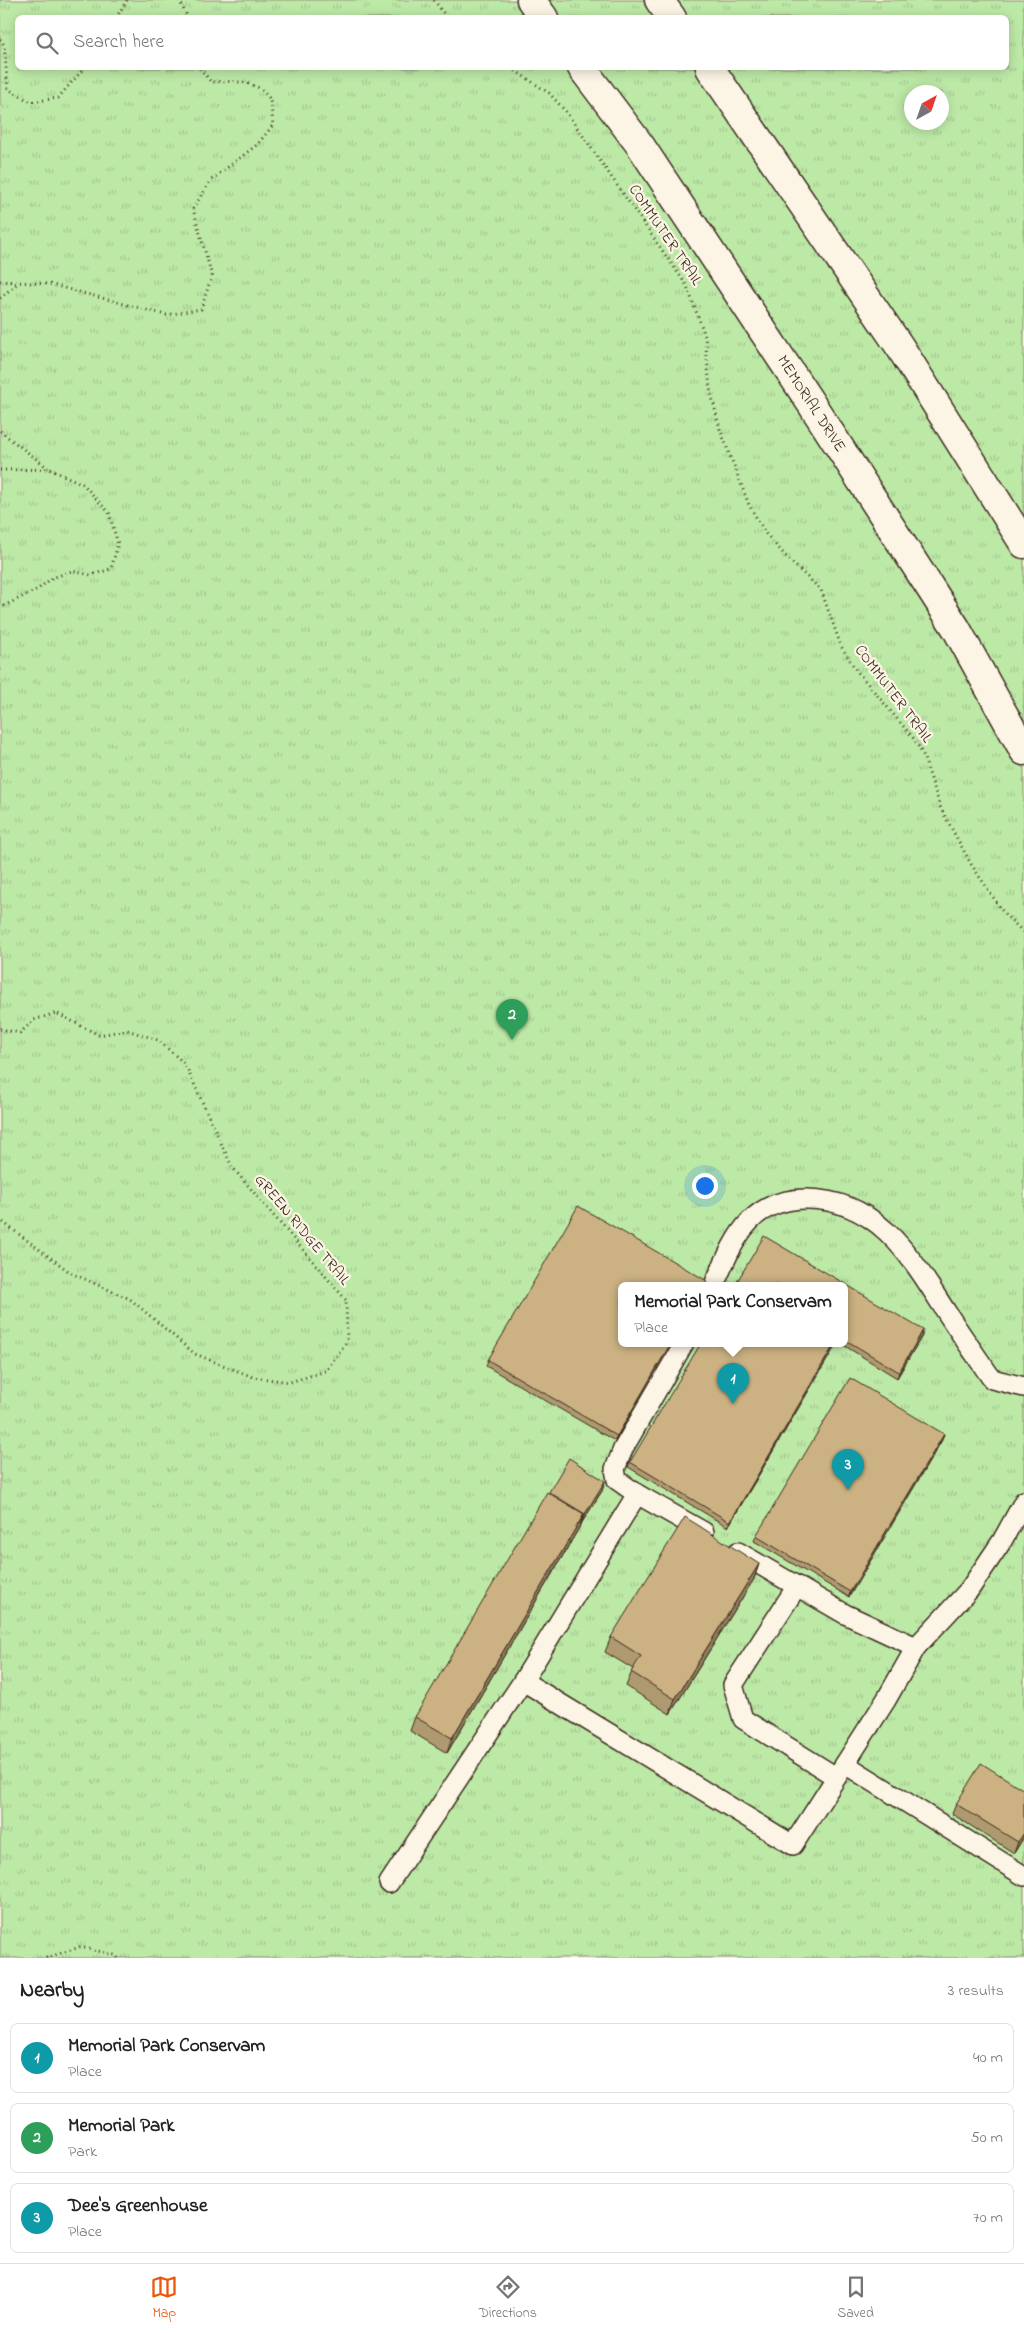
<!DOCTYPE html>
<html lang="en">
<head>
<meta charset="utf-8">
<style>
  :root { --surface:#fff; --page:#f2f2f2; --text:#202124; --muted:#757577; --line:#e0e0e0; --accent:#ea580c }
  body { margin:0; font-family:"Indie Flower",sans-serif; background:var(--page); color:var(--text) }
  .compass { position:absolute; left:904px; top:85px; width:45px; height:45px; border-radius:50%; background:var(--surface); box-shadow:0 2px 12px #0003; rotate:40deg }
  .you { position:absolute; left:704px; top:1185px; width:18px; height:18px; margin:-12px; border:4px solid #fff; border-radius:50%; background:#1a73e8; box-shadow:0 0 0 8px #1a73e833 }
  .badge { display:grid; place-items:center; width:32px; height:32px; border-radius:50%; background:var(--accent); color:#fff; font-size:16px; font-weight:700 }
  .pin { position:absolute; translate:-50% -41px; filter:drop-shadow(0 1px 2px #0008) }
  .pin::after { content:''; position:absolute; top:26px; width:18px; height:15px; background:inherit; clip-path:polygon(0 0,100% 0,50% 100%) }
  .popup { position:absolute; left:618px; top:1282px; width:230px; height:65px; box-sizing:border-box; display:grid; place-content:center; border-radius:8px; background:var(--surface); filter:drop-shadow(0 1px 4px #0005); font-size:16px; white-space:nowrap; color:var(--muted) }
  .popup b { font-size:19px; color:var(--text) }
  .popup::after { content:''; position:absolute; left:50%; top:100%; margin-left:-10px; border:10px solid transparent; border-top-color:var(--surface) }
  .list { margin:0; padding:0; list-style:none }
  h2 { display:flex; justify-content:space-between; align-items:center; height:65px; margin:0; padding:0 20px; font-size:21px }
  h2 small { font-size:16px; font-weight:400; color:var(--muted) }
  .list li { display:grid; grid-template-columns:32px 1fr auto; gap:15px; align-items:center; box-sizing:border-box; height:70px; margin:0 10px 10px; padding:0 10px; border:1px solid var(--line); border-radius:8px }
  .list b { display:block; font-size:19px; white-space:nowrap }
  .list p { margin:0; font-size:16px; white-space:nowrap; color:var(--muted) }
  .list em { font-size:16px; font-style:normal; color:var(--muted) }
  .icon { flex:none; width:28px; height:28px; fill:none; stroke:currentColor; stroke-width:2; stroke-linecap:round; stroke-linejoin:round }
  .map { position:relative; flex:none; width:1024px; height:1958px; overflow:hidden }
  .search { position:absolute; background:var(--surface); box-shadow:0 2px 12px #0003; left:15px; right:15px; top:15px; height:55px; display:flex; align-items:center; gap:12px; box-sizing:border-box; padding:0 18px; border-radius:8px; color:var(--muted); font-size:19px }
  .sheet { height:305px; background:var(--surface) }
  nav { display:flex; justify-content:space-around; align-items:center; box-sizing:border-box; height:70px; border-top:1px solid var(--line); background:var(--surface); font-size:14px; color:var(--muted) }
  nav a { display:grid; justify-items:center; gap:2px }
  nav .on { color:var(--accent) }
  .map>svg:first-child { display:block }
</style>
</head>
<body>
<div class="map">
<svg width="1024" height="1958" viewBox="0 0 1024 1958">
  <defs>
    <pattern id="park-tufts" width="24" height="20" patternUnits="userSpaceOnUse" patternTransform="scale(1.25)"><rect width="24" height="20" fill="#bde9a7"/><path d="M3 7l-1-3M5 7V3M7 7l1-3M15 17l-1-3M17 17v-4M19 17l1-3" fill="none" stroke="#a3c88f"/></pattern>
  </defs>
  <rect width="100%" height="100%" fill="#fcf5e5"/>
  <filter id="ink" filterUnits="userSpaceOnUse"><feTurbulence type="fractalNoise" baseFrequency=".02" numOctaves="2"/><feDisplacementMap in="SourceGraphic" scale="10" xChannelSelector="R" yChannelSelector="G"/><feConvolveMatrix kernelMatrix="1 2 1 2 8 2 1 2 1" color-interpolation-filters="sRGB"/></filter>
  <g filter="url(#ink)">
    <path fill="url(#park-tufts)" stroke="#7c8a62" fill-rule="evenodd" d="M0,0H1024V1958H0ZM18,18H1006V68H18ZM912,92H942V122H912ZM622,1285H844V1343H622Z"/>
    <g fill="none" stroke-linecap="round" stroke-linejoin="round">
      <defs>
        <g id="lane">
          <path d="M714,1285C735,1239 749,1199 807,1199C880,1200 912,1259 947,1313C962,1336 977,1357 992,1379L1024,1387"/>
          <path d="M637,1494L617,1480L615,1469L623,1449L684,1343"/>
          <path d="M738,1552L845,1614L916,1647"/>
          <path d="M797,1586L733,1685L743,1719L836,1777"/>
          <path d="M523,1681L793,1845L886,1700L916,1647L969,1590L1002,1541L1024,1501"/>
          <path d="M845,1764L1024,1876"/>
          <path d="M389,1883L523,1681L637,1494L704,1532"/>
        </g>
        <g id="primary">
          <path d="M531,0L544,18"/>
          <path d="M659,0L672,18"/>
          <path d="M582,68L640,145L820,417L956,628L1024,751"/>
          <path d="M710,68L900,347L1024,544"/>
        </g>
      </defs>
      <use href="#lane" stroke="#3b2a1e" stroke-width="22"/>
      <use href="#primary" stroke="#3b2a1e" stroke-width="31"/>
      <g stroke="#3b2a1e" stroke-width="3" stroke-dasharray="1 4" stroke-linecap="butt">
        <path d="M179,0L188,18"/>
        <path d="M434,0L447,18"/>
        <path d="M116,18L127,0"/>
        <path d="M0,39L4,45L8,89L31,102L58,98L84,68"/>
        <path d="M511,68L549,93L567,113L687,286L705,336L710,389L720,429L749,505L766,534L790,561L821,590L841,646L856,670L915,740L923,755L941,809L971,864L1003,912L1024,933"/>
        <path d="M0,281L49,284L166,315L201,309L212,276L193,209L211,180L258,144L273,125C272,117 272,105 269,98C258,79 229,81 211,82L200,68"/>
        <path d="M0,298L18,283"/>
        <path d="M0,431L48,468"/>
        <path d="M0,470L49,469L83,484L109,513L118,544L111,569L91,575L72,571L52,578L38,589L0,608"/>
        <path d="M0,1029L20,1033L34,1020L56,1013L99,1035L127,1030L158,1040L185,1064L232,1167L346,1300L347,1341L326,1371L290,1382L253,1377L195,1354L130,1299L71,1273L0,1220"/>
        <path d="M46,1958L80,1947L115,1955L118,1958"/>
      </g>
      <use href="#lane" stroke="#fcf5e5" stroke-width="19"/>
      <use href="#primary" stroke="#fcf5e5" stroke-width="28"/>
    </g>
    <g fill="#af9970" stroke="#3b2a1e">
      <path d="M844,1285L922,1336L897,1378L840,1343H844Z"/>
      <path d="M673,1343L615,1441L486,1366L488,1360Z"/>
      <path d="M837,1343L728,1527L628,1467L630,1462Z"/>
      <path d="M942,1440L849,1597L754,1541L756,1536Z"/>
      <path d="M605,1481L602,1491L581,1524H580L579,1528L447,1753L410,1731L415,1717Z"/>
      <path d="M759,1564L754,1579L670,1714L626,1686L633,1669L605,1652L611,1637Z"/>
      <path d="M1024,1790V1837L1014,1853L952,1814L956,1804Z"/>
    </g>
    <g fill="#8f7d5b" stroke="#3b2a1e">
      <path d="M923,1330L922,1336L897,1378L899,1372Z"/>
      <path d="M671,1343H673L615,1441L617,1436Z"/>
      <path d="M835,1343H837L728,1527L730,1522Z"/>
      <path d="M944,1434L942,1440L849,1597L850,1592Z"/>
      <path d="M605,1481L602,1491L581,1524L585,1514Z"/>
      <path d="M584,1514L579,1528L447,1753L452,1738Z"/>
      <path d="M759,1564L754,1579L670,1714L675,1699Z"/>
      <path d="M1024,1833V1837L1014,1853L1018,1842Z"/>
    </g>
    <g fill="#ccb282" stroke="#3b2a1e">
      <path d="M578,1206L707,1281L705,1285H622V1343H671L617,1436L488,1360Z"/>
      <path d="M764,1236L923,1330L899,1372L844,1339V1285H735Z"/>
      <path d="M701,1343H835L730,1522L630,1462Z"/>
      <path d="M850,1378L944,1434L850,1592L756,1536Z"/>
      <path d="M569,1458L605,1481L585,1514L549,1492Z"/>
      <path d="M547,1492L584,1514L452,1738L415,1717Z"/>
      <path d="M685,1517L759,1564L675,1699L631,1672L641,1656L611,1637Z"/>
      <path d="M981,1763L1024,1790V1833L1018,1842L956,1804Z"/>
    </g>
  </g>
  <g text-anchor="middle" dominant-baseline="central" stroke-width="4.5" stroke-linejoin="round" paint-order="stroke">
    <g font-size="16" fill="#3b2a1e" stroke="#fcf5e5">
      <text transform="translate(665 235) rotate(56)">COMMUTER TRAIL</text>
      <text transform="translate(811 404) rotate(57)">MEMORIAL DRIVE</text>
      <text transform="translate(893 694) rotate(53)">COMMUTER TRAIL</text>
      <text transform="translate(302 1230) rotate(50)">GREEN RIDGE TRAIL</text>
    </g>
  </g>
</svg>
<svg class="compass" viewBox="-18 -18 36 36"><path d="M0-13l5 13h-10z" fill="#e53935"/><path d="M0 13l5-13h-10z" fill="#757577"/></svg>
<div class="you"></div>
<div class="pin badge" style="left:733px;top:1404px;background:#0f9aa8">1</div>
<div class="popup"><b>Memorial Park Conservam</b>Place</div>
<div class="pin badge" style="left:512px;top:1040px;background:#2e9e5b">2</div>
<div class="pin badge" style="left:848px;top:1490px;background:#0f9aa8">3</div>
<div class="search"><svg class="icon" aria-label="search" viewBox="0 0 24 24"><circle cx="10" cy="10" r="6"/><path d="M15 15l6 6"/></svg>Search here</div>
</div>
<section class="sheet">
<h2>Nearby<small>3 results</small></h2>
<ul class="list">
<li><span class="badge" style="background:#0f9aa8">1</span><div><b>Memorial Park Conservam</b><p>Place</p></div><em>40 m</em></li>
<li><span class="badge" style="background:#2e9e5b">2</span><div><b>Memorial Park</b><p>Park</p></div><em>50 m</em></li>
<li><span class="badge" style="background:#0f9aa8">3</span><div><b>Dee's Greenhouse</b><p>Place</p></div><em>70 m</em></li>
</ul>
</section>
<nav>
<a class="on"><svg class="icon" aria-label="map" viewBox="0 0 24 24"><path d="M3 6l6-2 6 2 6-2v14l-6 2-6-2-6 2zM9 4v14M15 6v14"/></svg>Map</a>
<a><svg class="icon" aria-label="directions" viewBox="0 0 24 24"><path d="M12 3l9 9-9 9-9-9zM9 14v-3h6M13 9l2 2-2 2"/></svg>Directions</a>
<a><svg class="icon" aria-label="saved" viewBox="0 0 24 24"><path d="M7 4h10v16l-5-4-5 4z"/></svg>Saved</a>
</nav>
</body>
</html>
